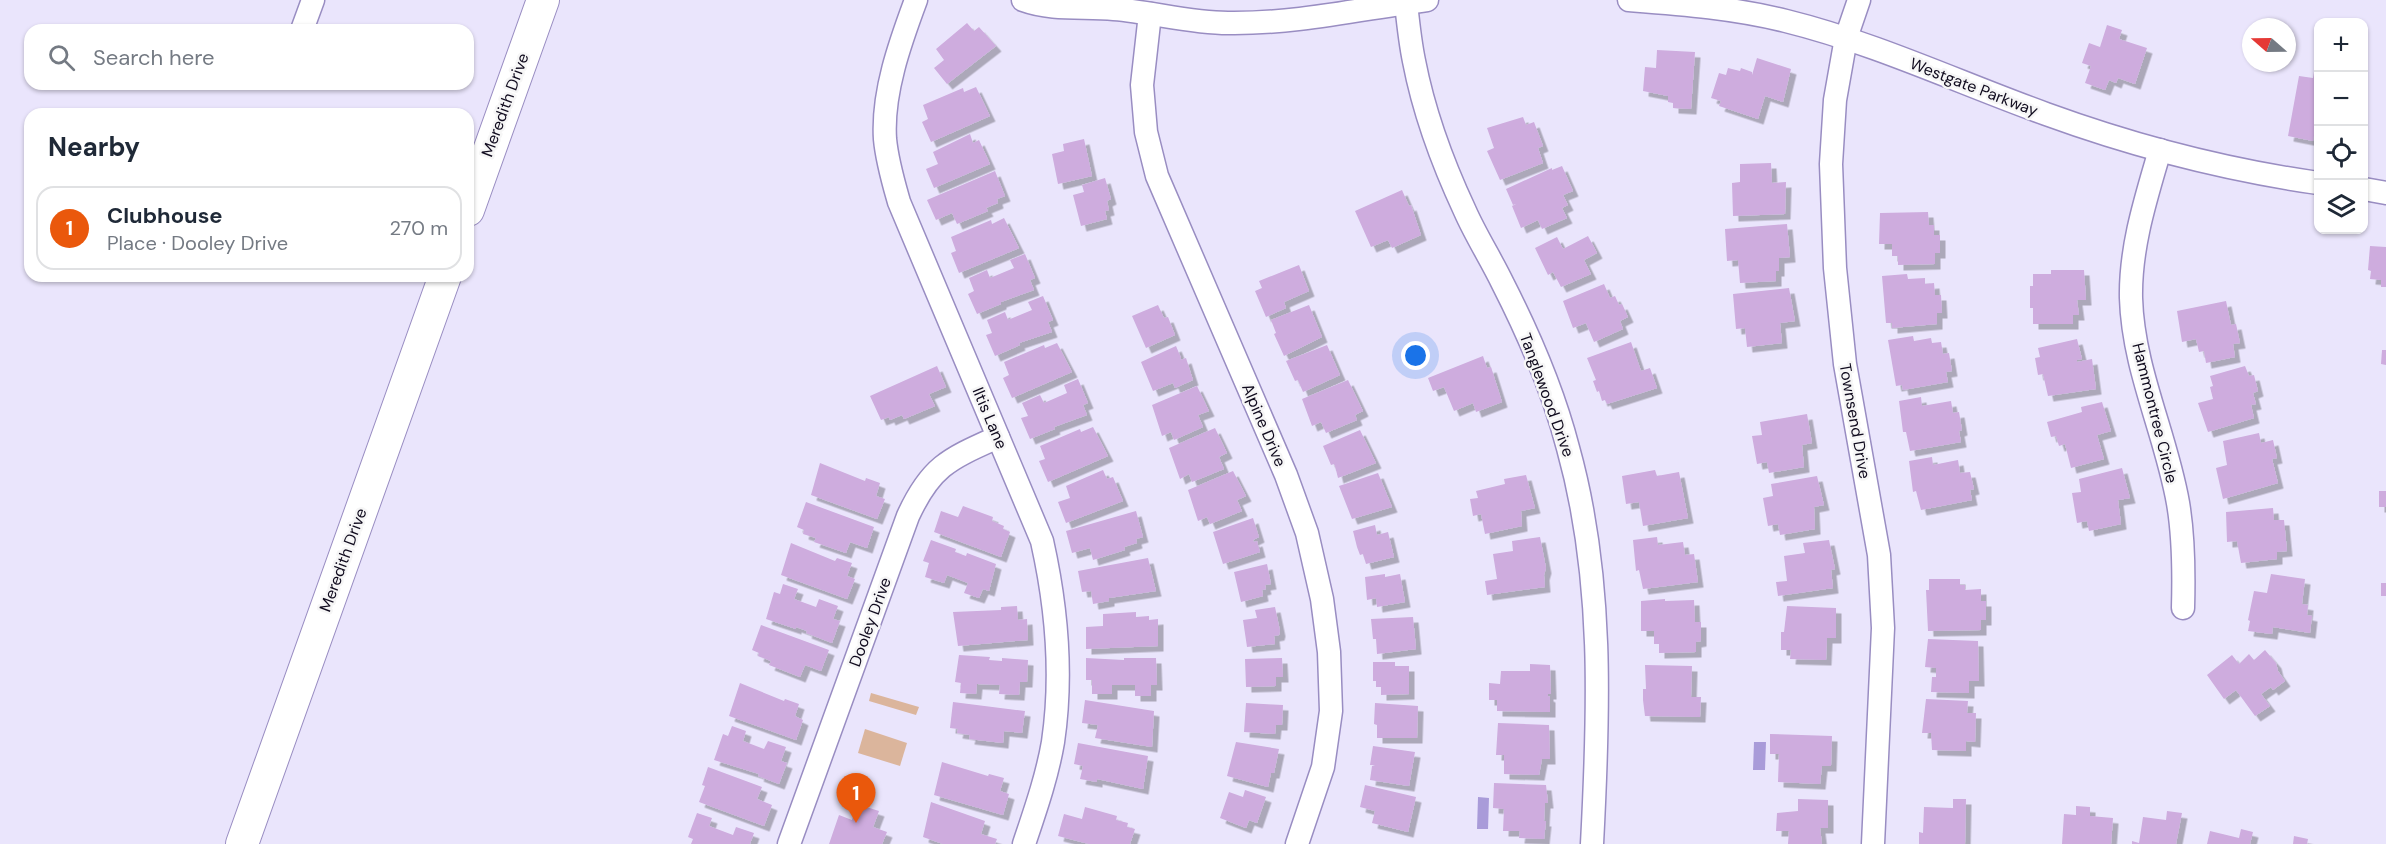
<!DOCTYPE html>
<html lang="en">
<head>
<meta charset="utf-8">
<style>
  :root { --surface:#fff; --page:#f2f2f3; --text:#1f2937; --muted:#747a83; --line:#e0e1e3; --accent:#ea580c }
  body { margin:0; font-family:"DM Sans",sans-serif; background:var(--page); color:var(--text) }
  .controls { position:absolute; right:18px; top:18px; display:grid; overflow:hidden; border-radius:12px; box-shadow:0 2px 4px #0004 }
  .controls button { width:54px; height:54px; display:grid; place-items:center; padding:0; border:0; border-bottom:2px solid var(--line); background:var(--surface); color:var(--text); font:30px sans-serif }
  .compass { position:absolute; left:2242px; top:18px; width:54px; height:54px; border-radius:50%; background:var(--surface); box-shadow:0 2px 4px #0004; rotate:290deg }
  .you { position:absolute; left:1416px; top:356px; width:21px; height:21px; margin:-15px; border:4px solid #fff; border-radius:50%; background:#1a73e8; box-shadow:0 0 0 9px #1a73e833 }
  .badge { display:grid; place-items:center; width:39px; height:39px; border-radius:50%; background:var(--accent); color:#fff; font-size:20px; font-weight:700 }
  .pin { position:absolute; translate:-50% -50px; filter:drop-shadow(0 2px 3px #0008) }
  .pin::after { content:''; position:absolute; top:32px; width:21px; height:18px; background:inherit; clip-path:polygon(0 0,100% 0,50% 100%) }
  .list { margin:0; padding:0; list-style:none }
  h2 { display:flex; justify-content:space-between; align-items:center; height:78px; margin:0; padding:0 24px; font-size:26px }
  h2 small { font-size:20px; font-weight:400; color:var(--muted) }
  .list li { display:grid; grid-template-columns:39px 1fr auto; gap:18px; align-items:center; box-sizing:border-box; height:84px; margin:0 12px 12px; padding:0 12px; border:2px solid var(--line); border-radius:18px }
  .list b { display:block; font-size:22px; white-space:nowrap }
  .list p { margin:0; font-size:20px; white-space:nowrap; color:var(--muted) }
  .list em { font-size:20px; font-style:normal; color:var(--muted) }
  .icon { flex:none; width:33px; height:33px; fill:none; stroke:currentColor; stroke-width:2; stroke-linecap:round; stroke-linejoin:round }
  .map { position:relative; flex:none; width:2386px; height:844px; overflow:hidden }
  .search { position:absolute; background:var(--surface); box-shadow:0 2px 4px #0004; left:24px; top:24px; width:450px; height:66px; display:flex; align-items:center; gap:15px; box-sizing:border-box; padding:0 21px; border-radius:18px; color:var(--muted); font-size:22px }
  .panel { position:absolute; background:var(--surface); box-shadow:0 2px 4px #0004; left:24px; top:108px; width:450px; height:174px; border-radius:18px }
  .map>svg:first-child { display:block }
</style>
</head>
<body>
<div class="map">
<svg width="2386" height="844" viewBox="0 0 2386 844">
  <defs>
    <filter id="shadow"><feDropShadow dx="5.5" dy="5.5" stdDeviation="0" flood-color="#0004"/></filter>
  </defs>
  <rect width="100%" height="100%" fill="#eae5fc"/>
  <g fill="#dbb59c">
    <path d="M871,693L919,707L916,715L869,701Z"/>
    <path d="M865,729L907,743L900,766L858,753Z"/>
  </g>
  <g fill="#a99bd9">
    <path d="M1754,742H1766L1765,770H1753Z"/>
    <path d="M1478,797L1489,798L1488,829H1477Z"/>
  </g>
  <g fill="#ceacde" filter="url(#shadow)">
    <path d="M967,23L974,31L979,27L996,46L947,84L934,68L944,60L936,49Z"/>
    <path d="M2107,25L2122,30L2119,39L2147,48L2135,84L2118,78L2116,83L2109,80L2105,90L2085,83L2091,66L2082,63L2089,43L2100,47Z"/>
    <path d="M1657,50L1695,52L1691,109L1673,108V103L1668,102V96L1643,91L1645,67L1656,68Z"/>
    <path d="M1757,58L1791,69L1783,102L1765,96L1758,119L1719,106L1721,101L1711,98L1719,73L1726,75L1728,68L1740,71L1741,68L1752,72V75Z"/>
    <path d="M2314,72L2318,73V113L2313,141L2288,136L2299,76L2313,78Z"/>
    <path d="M976,87L990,116L931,142L922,122L928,119L923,105L963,88L964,92Z"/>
    <path d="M1523,117L1526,125L1534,122L1543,146L1538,148L1543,163L1500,180L1487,151L1494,148L1487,128Z"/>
    <path d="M970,134L973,143L979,140L990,164L934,188L926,169L938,164L933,152Z"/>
    <path d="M1084,139L1092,176L1058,184L1052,154L1064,151L1063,144Z"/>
    <path d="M1771,163L1772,183L1786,182L1785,214L1733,216L1732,183L1740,182V164Z"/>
    <path d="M1562,166L1573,191L1563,195L1568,205L1562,208L1567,218L1542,229L1538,220L1521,228L1512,206L1516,204L1513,205L1506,189L1552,168V170Z"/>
    <path d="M995,171L1005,196L997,199L998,203L986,208L988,211L957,224L952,213L936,220L927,200Z"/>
    <path d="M1105,178L1111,199L1107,201L1109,210L1105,211L1107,219L1081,226L1073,195L1084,192L1082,185Z"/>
    <path d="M1402,190L1409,206L1411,205L1421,235L1392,248L1388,240L1371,247L1355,211Z"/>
    <path d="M1928,212L1929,225H1934V235H1940V253H1935V264L1898,265V256H1892V244H1879L1880,213Z"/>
    <path d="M1004,218L1019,248L959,273L951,253L956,251L951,237L991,220L992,224Z"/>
    <path d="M1787,224L1790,257L1779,258V271H1776V281L1740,283L1738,260L1727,261L1725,229Z"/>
    <path d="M1588,236L1597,253L1584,260L1591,274L1561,287L1553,272L1548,275L1535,248L1557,237L1563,249Z"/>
    <path d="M2370,246L2386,247V287H2381V280L2370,279L2371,271L2368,270Z"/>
    <path d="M1025,254L1035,278L1030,280L1034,290L1001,302V304L977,314L968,294L974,291L969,278L987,270L990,278L1014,268L1010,260Z"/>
    <path d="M1299,265L1309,291L1284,302L1286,308L1266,317L1255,291L1262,288L1259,281Z"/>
    <path d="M2051,270H2084L2086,300H2077L2079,315H2073V324H2033V308H2030V286H2033V274H2051Z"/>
    <path d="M1907,274L1908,279L1925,278V284L1934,283L1935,295H1941L1942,313H1937V324L1892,328V323H1886L1882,276Z"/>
    <path d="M1604,284L1610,298L1615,296L1619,305L1622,304L1628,317L1620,321L1623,329L1594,342L1586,323L1573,328L1563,301Z"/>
    <path d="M1789,288L1795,321L1780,323L1782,343L1747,347L1745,328L1736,329L1733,294Z"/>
    <path d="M1043,296L1053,320L1048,322L1052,332L1019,343L1020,345L995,356L986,335L992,333L987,320L1005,312L1008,320L1032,310L1028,302Z"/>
    <path d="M2226,301L2231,325L2236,324L2240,343L2233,344L2235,357L2206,363L2204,351L2199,352L2196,339L2182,342L2177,311Z"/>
    <path d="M1158,305L1164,318L1168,317L1175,335L1146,348L1132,316Z"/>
    <path d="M1309,305L1322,337L1284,356L1274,334L1276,333L1271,320Z"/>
    <path d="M1913,336L1914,341L1931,338L1932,343L1941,342L1943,354L1949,353L1952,371L1946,372L1948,382L1903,390L1902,385L1896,386L1888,340Z"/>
    <path d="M2077,339L2082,359L2077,360V362L2092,359L2096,389L2048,396L2043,374L2038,375L2035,358L2040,357L2038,348Z"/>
    <path d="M1631,342L1641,371L1650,368L1657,388L1607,404L1605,400L1602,401L1599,391L1597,392L1593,381L1596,380L1587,358Z"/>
    <path d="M1057,343L1072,372L1012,398L1003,378L1009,375L1004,362L1044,345L1045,348Z"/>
    <path d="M1327,345L1340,375L1303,392L1298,380L1295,381L1286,361Z"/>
    <path d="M1176,346L1181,358L1180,360L1186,358L1193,380L1175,388L1173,383L1153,391L1141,362Z"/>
    <path d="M2382,350H2386V365L2381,364Z"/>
    <path d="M1483,356L1487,368L1491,367L1502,402L1476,412L1473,403L1454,411L1444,387L1433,391L1428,378Z"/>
    <path d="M937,366L946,387L929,394L935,406L904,419L902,415L890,420L889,417L881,420L870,396Z"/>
    <path d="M2245,366L2249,376L2254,375L2258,391L2253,393L2256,404L2251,405L2254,418L2208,432L2198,403L2213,399L2210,387L2213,386L2210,376Z"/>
    <path d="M1078,379L1088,403L1083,405L1087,415L1054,427L1055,429L1030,439L1021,418L1028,416L1022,403L1040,395L1044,403L1067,393L1064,385Z"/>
    <path d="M1348,380L1363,411L1355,415L1357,420L1326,433L1321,422L1312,426L1302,399Z"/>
    <path d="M1197,386L1209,411L1198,415L1203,427L1174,440L1171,432L1162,436L1152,405Z"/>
    <path d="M1921,397L1922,406L1951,401L1953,413L1959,412L1962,430L1959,431L1961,442L1910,451L1906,432H1903L1899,401Z"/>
    <path d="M2102,402L2111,431L2097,435L2104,459L2071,468L2065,444L2059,446L2056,436L2051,437L2047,422L2082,412L2081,407Z"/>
    <path d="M1807,414L1812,443L1802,445L1804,467L1769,473L1767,462L1757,464L1752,436L1762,435L1760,422Z"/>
    <path d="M1093,427L1108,456L1048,482L1039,461L1045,459L1040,446L1080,429L1081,432Z"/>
    <path d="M1215,428L1227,453L1219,457L1224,469L1192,482L1189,474L1180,479L1169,448Z"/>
    <path d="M1360,430L1376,463L1338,478L1335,466L1334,464L1331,465L1323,446Z"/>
    <path d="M2259,433L2261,443L2273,440L2277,458L2272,459L2278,483L2223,499L2216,468L2227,465L2223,441Z"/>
    <path d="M1932,457L1933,465L1958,460L1960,473L1970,472L1974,489L1970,490L1972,500L1921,510L1916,491L1913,492L1909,461Z"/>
    <path d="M820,463L865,481L866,478L880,483L876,496L885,499L877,519L811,495Z"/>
    <path d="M2122,468L2130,498L2118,500L2121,524L2089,531L2087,521L2077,523L2072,493L2081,492L2079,479Z"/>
    <path d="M1103,470L1107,479L1113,477L1123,501L1066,523L1058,502L1070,498L1066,486Z"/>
    <path d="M1655,470L1657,476L1679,472L1688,518L1643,526L1639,502L1626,504L1622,476Z"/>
    <path d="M1233,471L1246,496L1237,500L1242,511L1210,524L1207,517L1198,521L1188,490Z"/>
    <path d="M1378,473L1392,507L1352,519L1339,486Z"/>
    <path d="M1526,475L1535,508L1521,511L1522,526L1485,534L1481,514L1473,516L1470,499L1478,498L1476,491L1505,484L1504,479Z"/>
    <path d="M1817,476L1824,505L1814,507L1815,529L1780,535L1778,524L1768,526L1763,498L1773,496L1771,484Z"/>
    <rect x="2379" y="491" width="7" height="16"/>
    <path d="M806,502L874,527L867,548L850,542L846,553L814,542L816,538L803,534L804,530L797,527Z"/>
    <path d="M963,506L993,517L992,521L1004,526L1003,529L1010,532L1001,557L934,532L941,511L958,517Z"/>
    <path d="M2273,508L2274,520H2284L2287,551L2277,552V559L2241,563L2237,541L2227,542L2226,512Z"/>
    <path d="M1136,511L1143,537L1136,539L1137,543L1124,547L1125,550L1093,560L1090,548L1072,553L1066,531Z"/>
    <path d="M1253,518L1259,537L1253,540L1254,542L1257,541L1260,552L1223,564L1213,532Z"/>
    <path d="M1375,525L1377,535L1388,532L1394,557L1366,564L1363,554L1360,555L1357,547L1353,531Z"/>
    <path d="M1540,537L1546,568L1544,575L1545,587L1487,595L1485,581L1497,579L1493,554L1513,551L1512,541Z"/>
    <path d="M1657,537L1658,545L1683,542L1685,555L1694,554L1698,582L1643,589L1639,570L1636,571L1633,540Z"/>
    <path d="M931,540L956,549L955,552L966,556L967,553L996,564L989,591L983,589L979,598L964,593L968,583L947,575L944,583L925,577L929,563L923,561Z"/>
    <path d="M1829,540L1835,569L1831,570L1833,588L1778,596L1776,582L1787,581L1784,556L1805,553L1803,543Z"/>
    <path d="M791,543L835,561L837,558L852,563L847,576L855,579L847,599L781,575Z"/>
    <path d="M1148,558L1156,591L1109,598V601L1093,604L1091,591L1082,592L1078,571Z"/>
    <path d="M1267,564L1271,584L1265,585L1266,589L1262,590L1263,596L1241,602L1234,572Z"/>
    <path d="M1385,574V577L1400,574L1405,602L1377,607L1376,598L1367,600L1365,577Z"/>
    <path d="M2271,574L2305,579L2302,604L2308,605L2307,615L2312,616L2310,633L2273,627L2272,634L2248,631L2250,621L2248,620L2254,591L2267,593Z"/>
    <path d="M1929,579H1960V585H1965V590L1981,589V601H1986V620H1981V630L1928,631L1926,590H1929Z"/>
    <rect x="2381" y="583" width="5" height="13"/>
    <path d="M783,584L798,589L794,599L816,607L819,599L838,606L833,619L840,621L832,643L806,633L807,631L796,627V629L766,619L774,592L780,594Z"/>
    <path d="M1665,599V601L1694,600L1695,622H1701V641L1696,642V652L1659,653V644H1654V631H1641V601Z"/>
    <path d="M1017,606L1018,620L1027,619L1028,640L958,646L953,612L1001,610V607Z"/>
    <path d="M1787,606L1836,608V638H1827L1826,660L1790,659L1791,650H1781V632H1784Z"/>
    <path d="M1275,607L1280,631L1279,635L1274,636L1275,644L1247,647L1243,620L1257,618L1255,610Z"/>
    <path d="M1136,612V617L1149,616V620L1158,619V646L1086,649V627L1103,626V614Z"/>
    <path d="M1413,617L1416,649L1377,654L1376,639H1373L1371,619Z"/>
    <path d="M761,625L829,650L821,671L805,665L800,677L769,665L771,661L758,656L759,653L752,650Z"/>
    <path d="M1928,639L1978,641L1979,681H1969V693L1931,692L1932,677H1936V668L1925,667Z"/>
    <path d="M2265,650L2276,663L2278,671L2285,681L2273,690L2271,687L2261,694L2270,706L2255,716L2236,690L2224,699L2207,675L2232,655L2239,664L2249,654L2254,660Z"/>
    <path d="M959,655L990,657L989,660L1002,661V658L1028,660L1027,682H1020L1019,695L999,694L1000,685L977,684L976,694L960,693L961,683L955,682Z"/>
    <path d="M1086,658L1124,660V658H1156L1157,685H1151V696H1135V685H1112V694H1092V680H1086Z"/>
    <path d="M1282,658L1283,677H1276V686L1246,687L1245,659Z"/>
    <path d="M1373,662H1395V666H1409V694L1381,695V687H1376V681H1373Z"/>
    <path d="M1530,664L1550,665L1551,694H1548V696L1550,697V712L1497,711V700H1489V683L1500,684L1501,671H1530Z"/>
    <path d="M1645,665L1692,666L1691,697H1701L1700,717L1645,716L1643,700V689H1646Z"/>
    <path d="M740,683L784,701L785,699L799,704L795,716L803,720L796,740L729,716Z"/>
    <path d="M1926,699L1968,701L1967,713H1976L1975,742L1966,741V751L1932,750L1931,733H1922Z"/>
    <path d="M1085,700L1154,711L1152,747L1095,738L1098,725L1082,723Z"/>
    <path d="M953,702L1025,711L1022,733L1004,731L1003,743L969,739L970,735L957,733L958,729L950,728Z"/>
    <path d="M1246,703L1283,705L1282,725H1276L1275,734L1244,732Z"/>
    <path d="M1375,703L1418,706L1417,738H1377V725L1374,724Z"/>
    <path d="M1498,723L1549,725L1550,759H1542L1539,775L1504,774V755H1496Z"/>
    <path d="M732,726L746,731L743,741L764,749L768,741L786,747L781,761L787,763L779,784L758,776L759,774L714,760L723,734L728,736Z"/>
    <path d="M1770,734L1832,736L1831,766H1822L1820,784L1778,782L1779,754H1770Z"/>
    <path d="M1236,742L1279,749L1274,773H1271L1268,787L1227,776Z"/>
    <path d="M1078,743L1148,756L1143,789L1097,779V782L1080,779L1083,766L1074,764Z"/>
    <path d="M1373,746L1415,752L1409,786L1370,780L1372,766L1375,765H1370Z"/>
    <path d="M942,762L988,776L989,774L1004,778L1000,791L1009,794L1003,815L934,795Z"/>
    <path d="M708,767L762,787L757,799L772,805L764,826L699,802L705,786L702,785Z"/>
    <path d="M1494,783L1546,785L1548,803H1545L1544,821H1546L1544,839L1519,838L1520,831H1503L1504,809L1493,808Z"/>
    <path d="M1365,785L1416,797L1408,832L1372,823L1375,811L1360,807Z"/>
    <path d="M1245,790L1266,797L1257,823L1249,820L1246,828L1220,818L1229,792L1243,797Z"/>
    <path d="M1798,799L1828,800V828H1820L1822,844H1788L1789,831H1776L1777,813L1798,811Z"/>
    <path d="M1953,799H1966L1965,844H1919V832L1923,833L1924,807L1953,808Z"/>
    <path d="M931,802L985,821L981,834L997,839L995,844H943L923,837Z"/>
    <path d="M857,804L879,811L873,827L887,832L882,844H829L839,815L852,820Z"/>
    <path d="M2076,806L2090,807V816L2113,818L2111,844H2062L2064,814L2076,815Z"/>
    <path d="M1085,807L1117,816L1116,820L1128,823L1127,827L1135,829L1130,844H1089L1058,836L1064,814L1082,819Z"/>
    <path d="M2167,811L2182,813L2176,844H2132V841L2139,843L2143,817L2166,820Z"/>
    <path d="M697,813L712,818L709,826L733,835L736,827L754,833L750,844H691L693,839L688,837Z"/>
    <path d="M2241,829L2253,832L2250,844H2207L2210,831L2239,838Z"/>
    <path d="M2294,836L2308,839L2307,844H2293Z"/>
  </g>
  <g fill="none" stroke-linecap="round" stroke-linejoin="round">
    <defs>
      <g id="street">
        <path d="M916,0C900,43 882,93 885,139C887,161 893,181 899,202L1042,541C1057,608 1063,674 1053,742C1047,777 1035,811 1024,844"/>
        <path d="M1023,0C1053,11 1084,6 1114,9C1152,12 1190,23 1228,23C1296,24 1360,9 1427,0"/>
        <path d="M1629,0C1681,4 1735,8 1786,21C1875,43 1960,83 2046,114C2134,146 2227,170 2318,183"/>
        <path d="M1859,0L1846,38L1835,100L1831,164L1835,268L1845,364L1879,555L1883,628L1873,844"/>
        <path d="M1406,3C1408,22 1410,42 1414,61C1424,113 1443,164 1465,211C1476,236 1491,259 1503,284C1528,333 1554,394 1568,448C1604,577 1599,712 1592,844"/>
        <path d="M1150,14L1142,85L1146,132L1157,176L1286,475L1307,533L1322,599L1329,652L1331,711L1323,767L1297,844"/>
        <path d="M302,30L313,0"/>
        <path d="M2160,150C2146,198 2130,247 2131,298C2133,369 2166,434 2178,503C2184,538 2184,573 2183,608"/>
        <path d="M2364,189L2386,193"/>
        <path d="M789,844L908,516C931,466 949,459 998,437"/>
      </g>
      <g id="secondary">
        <path d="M468,210L543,0"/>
        <path d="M242,844L445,276"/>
      </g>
    </defs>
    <use href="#street" stroke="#998dc2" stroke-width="25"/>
    <use href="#secondary" stroke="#998dc2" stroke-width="34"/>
    <use href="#street" stroke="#fff" stroke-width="22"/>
    <use href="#secondary" stroke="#fff" stroke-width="32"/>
  </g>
  <g text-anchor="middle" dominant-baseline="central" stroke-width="5" stroke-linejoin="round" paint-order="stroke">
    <g font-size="16" fill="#0f0a1d" stroke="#f6f6f6">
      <text transform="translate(1974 87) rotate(21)">Westgate Parkway</text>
      <text transform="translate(505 105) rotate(-70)">Meredith Drive</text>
      <text transform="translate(1547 395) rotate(70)">Tanglewood Drive</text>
      <text transform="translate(2155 413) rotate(76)">Hammontree Circle</text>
      <text transform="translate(990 418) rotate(67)">Iltis Lane</text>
      <text transform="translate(1855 421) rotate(80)">Townsend Drive</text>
      <text transform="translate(1264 425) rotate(67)">Alpine Drive</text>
      <text transform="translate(343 560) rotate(-70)">Meredith Drive</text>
      <text transform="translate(870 622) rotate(-70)">Dooley Drive</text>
    </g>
  </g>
</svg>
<div class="controls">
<button>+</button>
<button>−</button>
<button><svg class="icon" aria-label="locate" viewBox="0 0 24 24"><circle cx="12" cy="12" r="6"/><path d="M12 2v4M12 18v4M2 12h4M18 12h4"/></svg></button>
<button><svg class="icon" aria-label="layers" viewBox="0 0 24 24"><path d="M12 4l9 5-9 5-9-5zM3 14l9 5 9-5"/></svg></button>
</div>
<svg class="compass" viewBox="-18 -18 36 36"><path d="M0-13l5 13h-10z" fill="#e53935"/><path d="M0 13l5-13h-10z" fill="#747a83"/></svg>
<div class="you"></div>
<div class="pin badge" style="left:856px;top:823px">1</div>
<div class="search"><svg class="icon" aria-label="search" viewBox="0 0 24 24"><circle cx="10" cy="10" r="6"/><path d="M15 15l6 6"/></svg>Search here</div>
<section class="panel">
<h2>Nearby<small></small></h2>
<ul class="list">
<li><span class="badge">1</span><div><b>Clubhouse</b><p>Place · Dooley Drive</p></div><em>270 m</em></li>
</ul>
</section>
</div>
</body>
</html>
